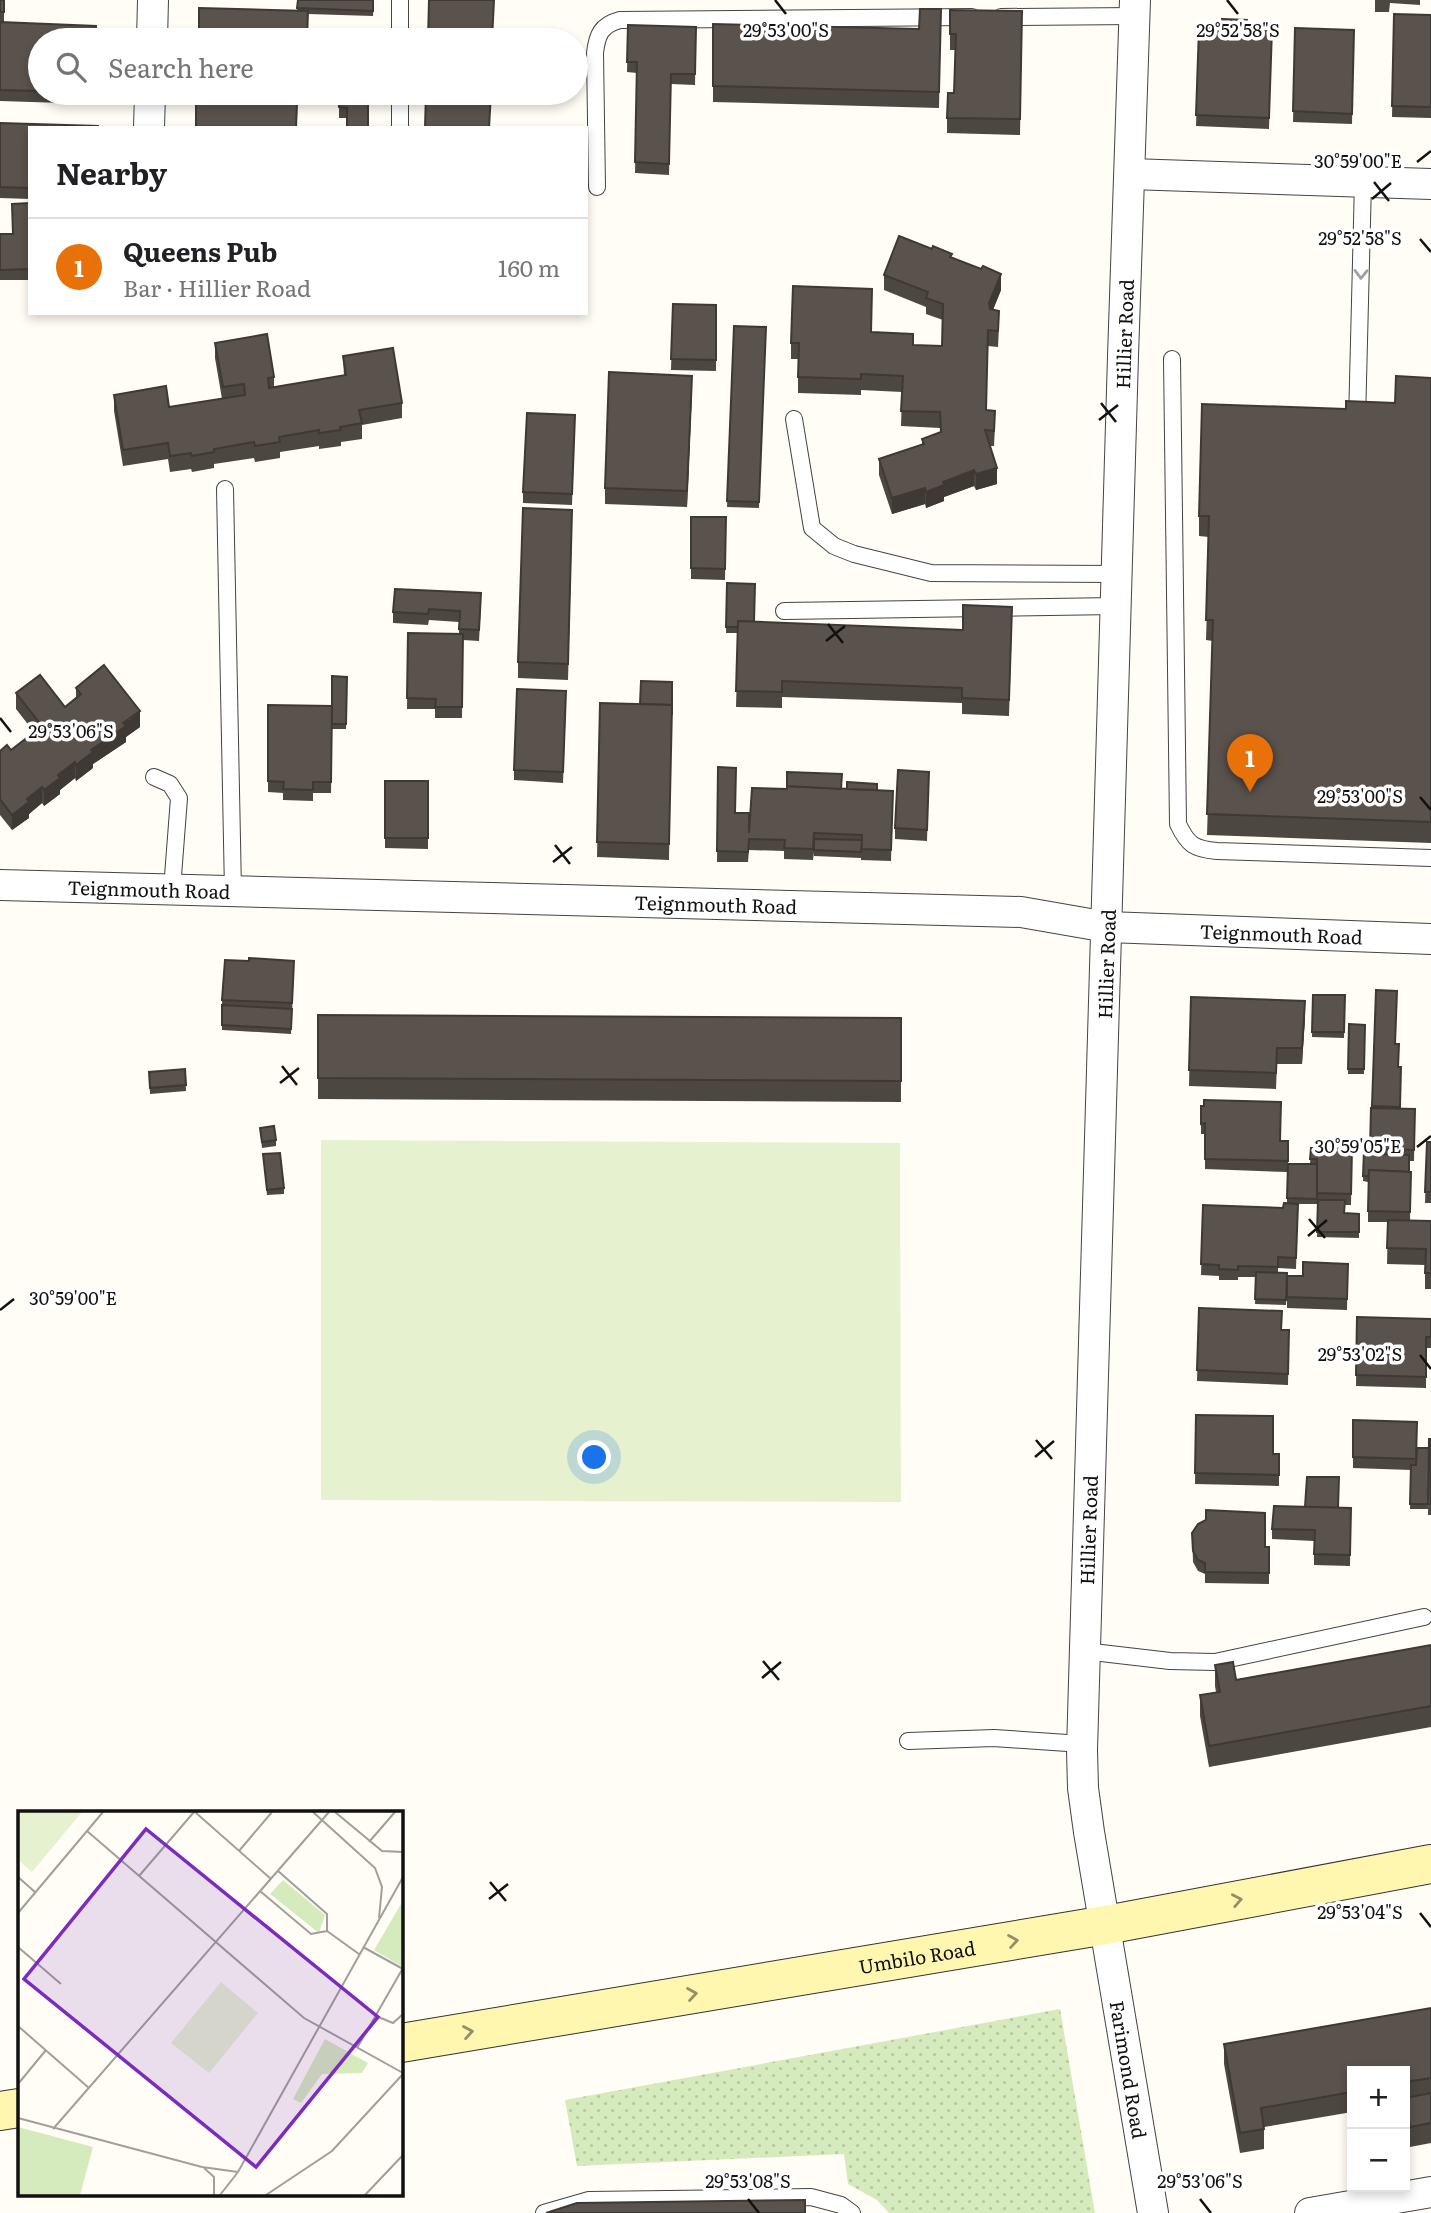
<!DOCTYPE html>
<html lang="en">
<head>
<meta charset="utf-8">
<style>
  :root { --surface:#fff; --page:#f2f2f2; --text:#202124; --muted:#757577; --line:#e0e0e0; --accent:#0b8043 }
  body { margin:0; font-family:Literata,serif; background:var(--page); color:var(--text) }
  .controls { position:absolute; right:21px; bottom:21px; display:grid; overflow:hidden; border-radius:0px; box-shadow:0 4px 10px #0003 }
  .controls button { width:63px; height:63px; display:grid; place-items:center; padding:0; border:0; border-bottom:2px solid var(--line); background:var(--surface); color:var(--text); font:35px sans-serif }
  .you { position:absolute; left:595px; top:1458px; width:24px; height:24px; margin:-18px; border:5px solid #fff; border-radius:50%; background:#1a73e8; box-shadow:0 0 0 10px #1a73e833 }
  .badge { display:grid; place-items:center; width:46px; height:46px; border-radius:50%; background:var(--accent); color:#fff; font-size:23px; font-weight:700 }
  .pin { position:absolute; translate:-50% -58px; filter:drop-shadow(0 2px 4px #0008) }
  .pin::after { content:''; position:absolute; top:37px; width:24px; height:21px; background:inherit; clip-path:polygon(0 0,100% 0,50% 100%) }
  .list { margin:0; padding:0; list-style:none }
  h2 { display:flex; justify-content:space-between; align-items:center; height:91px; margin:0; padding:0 28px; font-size:30px }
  h2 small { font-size:23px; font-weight:400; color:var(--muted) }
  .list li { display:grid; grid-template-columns:46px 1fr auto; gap:21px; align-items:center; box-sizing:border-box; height:98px; padding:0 28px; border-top:2px solid var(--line) }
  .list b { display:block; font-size:26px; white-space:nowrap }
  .list p { margin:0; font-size:23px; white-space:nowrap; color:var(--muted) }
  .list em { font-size:23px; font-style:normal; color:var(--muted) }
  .icon { flex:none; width:38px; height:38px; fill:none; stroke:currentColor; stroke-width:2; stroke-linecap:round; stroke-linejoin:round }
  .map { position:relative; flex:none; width:1431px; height:2213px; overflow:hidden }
  .search { position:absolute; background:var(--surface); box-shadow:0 4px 10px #0003; left:28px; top:28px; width:560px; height:77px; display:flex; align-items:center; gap:18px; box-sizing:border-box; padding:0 24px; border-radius:38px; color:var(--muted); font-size:26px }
  .panel { position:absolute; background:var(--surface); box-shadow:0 4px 10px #0003; left:28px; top:126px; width:560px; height:189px; border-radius:0px }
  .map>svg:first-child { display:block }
</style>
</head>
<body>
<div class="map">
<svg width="1431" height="2213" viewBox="0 0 1431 2213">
  <defs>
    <pattern id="park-dots" width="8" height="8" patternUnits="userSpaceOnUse" patternTransform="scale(1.75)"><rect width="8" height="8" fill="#d5ebbd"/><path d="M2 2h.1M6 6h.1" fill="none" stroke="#b6c8a1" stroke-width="1.8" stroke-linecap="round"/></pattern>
  </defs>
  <rect width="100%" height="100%" fill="#fffdf5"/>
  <path fill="url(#park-dots)" d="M1060,2009L1095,2213H889L877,2200L848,2184L844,2154L577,2166L565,2100Z"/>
  <path fill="#e6f2cf" d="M321,1140L900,1143L901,1502L321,1500Z"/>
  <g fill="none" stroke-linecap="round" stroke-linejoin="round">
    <defs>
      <g id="lane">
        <path d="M1001,17L1135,16"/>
        <path d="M400,40V0"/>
        <path d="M400,128V93"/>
        <path d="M597,187L595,53C597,35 601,25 620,20L972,17"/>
        <path d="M1172,359L1178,824C1188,845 1194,849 1217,851L1431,858"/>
        <path d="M794,419L812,528L834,546L854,554L931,573L1117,574"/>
        <path d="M1357,421L1363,182"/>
        <path d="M225,489L233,891"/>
        <path d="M784,611L1116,606"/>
        <path d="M154,777L170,784L179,798L172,889"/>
        <path d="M1084,1651L1170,1661L1215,1662L1424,1617"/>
        <path d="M908,1741L994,1738L1082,1744"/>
        <path d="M544,2213L589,2200L811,2197L841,2205L852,2213"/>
      </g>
      <g id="street">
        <path id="s1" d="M1135,0L1123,356L1082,1750L1083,1788L1089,1832L1153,2213"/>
        <path d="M152,40L153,0"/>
        <path d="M149,128L150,93"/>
        <path d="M1130,174L1431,184"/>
        <path id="s2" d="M0,885L1021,912L1107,927L1431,939"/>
        <path d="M1310,2213L1431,2192"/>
      </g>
      <g id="secondary">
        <path id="s3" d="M401,2043L1106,1925L1431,1864"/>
        <path d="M0,2111L19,2108"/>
      </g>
    </defs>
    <use href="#lane" stroke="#444" stroke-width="18"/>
    <use href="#street" stroke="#444" stroke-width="32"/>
    <use href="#secondary" stroke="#333" stroke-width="40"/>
    <use href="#lane" stroke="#fff" stroke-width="16"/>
    <use href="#street" stroke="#fff" stroke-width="30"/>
    <use href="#secondary" stroke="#fff6b0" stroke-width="38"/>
  </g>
  <g fill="#4d4742">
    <path d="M0,0H4V22L40,40V93H94V104L0,101Z"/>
    <path d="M298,0H374L373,16L308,14L297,11Z"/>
    <path d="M1375,0H1420V5L1390,3L1389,12H1375Z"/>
    <path d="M941,9L939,108L713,102V24L919,29Z"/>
    <path d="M950,10L1022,11L1020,135L947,133V118L954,93L955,50H950Z"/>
    <path d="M1394,14L1431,15V118L1392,117Z"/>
    <path d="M628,25L696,27L695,85L671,84L669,175L635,173L637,73L627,72Z"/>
    <path d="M1247,27L1272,28L1269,129L1196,126L1199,28Z"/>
    <path d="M1295,28L1354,30L1352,124L1293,122Z"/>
    <path d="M336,93H368L347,118H339V104L336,103Z"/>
    <path d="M0,123L30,128V199L0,198Z"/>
    <path d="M30,203V280H0V234H12Z"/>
    <path d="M952,258L1001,290L993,310L999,327L998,347L988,346L986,410L995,427L994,446H990L997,484L976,490L974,486L944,497V501L926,508L925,504L892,514L879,475V459L922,445V439L940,432V428L901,426L902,392L861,390V395L798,393V359H791V343L872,332L913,345L942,346L943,320L926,314V307L884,290V275Z"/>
    <path d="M673,304L716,305V371L671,370Z"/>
    <path d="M734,326L766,327L759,508L727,507Z"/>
    <path d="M215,343L274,377V387L344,376L343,356L402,403V418L362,425V439L341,442V446L319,449V446L280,452V458L255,462L254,458L214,464V468L192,472L191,469L170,472L168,459L123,466L114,411V395L169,407L222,399L215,358Z"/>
    <path d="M1431,378V843L1207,835L1213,641L1206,640L1209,537L1199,536V516L1346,409L1395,403Z"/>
    <path d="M692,391L687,507L605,504V488Z"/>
    <path d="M575,415L572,505L523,503V492Z"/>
    <path d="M691,517H726L725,580L691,579Z"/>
    <path d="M572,526L568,680L518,678V662Z"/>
    <path d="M727,583L754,622L963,630L1012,623L1009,716L962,714V703L782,697V708L736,707L738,633H726Z"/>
    <path d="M481,604L479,641L463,640L462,718H435V709H407L408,633L459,634V622L429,620L428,625L393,623V612Z"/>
    <path d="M347,677L346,729H332L331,793H313V801L283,800V793L268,792V705L332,706Z"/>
    <path d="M672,682L669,860L597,857L600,703L640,704Z"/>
    <path d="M76,688L140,727L126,737V742L93,764V768L76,781L75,778L60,790V794L44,806L42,803L29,814V818L12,830L0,815V751L11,750L34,732L16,709V693L65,707L76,698Z"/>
    <path d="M566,702L563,783L514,780V770Z"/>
    <path d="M718,767L735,813L749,831L787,789H842L893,791L891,861L861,860V857V858L814,856V852L813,860L784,859V851L749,850L748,862H717Z"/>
    <path d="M929,772L927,841L895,839V828Z"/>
    <path d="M385,781H428V849L385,848Z"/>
    <path d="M294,972L291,1034L222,1030V1000Z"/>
    <path d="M1376,990L1396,1044L1399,1067H1401L1400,1109H1415L1414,1161H1409V1172H1411L1410,1221H1431V1289H1425V1265L1387,1264L1388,1222H1368V1182L1363,1181L1364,1151H1370Z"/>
    <path d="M1313,995H1345L1344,1038L1312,1037Z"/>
    <path d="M1191,997L1305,1017L1302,1064H1277L1276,1089L1189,1086Z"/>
    <path d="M318,1015L901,1018V1102L318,1099Z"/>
    <path d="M1349,1024L1365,1025L1364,1074H1348Z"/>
    <path d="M185,1069L186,1091L150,1094L149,1072Z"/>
    <path d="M1201,1106L1280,1141H1288V1164H1310L1311,1148L1352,1149L1351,1205H1344V1213L1359,1214V1238L1317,1237L1318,1204H1298L1296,1269L1278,1268V1273L1287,1276H1303L1348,1264L1347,1310L1287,1308V1288L1286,1305L1255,1304L1256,1277H1238V1280H1219V1276L1201,1275L1203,1205L1283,1208L1287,1203V1172L1205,1169V1134H1201Z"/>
    <path d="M260,1128L276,1140V1146L262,1148Z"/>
    <path d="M1427,1142H1431V1203H1425Z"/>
    <path d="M263,1154L284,1188V1194L267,1195Z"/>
    <path d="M1199,1308L1281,1330H1289L1288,1385L1197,1381Z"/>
    <path d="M1357,1317L1431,1319V1348H1426V1388L1356,1386Z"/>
    <path d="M1196,1415L1273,1454H1279V1486L1195,1484Z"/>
    <path d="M1353,1420L1417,1448H1429L1428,1509H1410L1411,1470L1353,1468Z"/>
    <path d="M1429,1439H1431V1515H1428Z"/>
    <path d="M1338,1508H1351L1350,1566L1314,1565V1541L1272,1539V1529Z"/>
    <path d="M1192,1533L1265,1547H1269V1584L1205,1583V1574L1198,1571L1193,1562Z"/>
    <path d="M1431,1645V1727L1209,1767L1200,1716V1695L1216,1692L1215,1686V1665L1236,1680Z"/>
    <path d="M1431,2008V2143L1410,2147L1405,2118V2071H1352V2112L1264,2127V2149L1240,2153L1224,2064V2044Z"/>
  </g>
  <g fill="#3f3936">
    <path d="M1001,274V290L989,319V303Z"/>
    <path d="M692,376V391L687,507V491Z"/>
    <path d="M997,468V484L976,490V474Z"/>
    <path d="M974,470V486L944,497V501L926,508V492L943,482Z"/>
    <path d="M925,488V504L892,514V498Z"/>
    <path d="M140,711V727L126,737V742L93,764V768L76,781V765L91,750Z"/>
    <path d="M75,762V778L60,790V794L44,806V790L58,775Z"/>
    <path d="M42,787V803L29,814V818L12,830V815L27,799Z"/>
    <path d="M1305,1001V1017L1302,1064V1048Z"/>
  </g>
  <g fill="#5a524d" stroke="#3f3936" stroke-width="2">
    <rect x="0" y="0" width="4" height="12"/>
    <path d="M298,0H373V11L297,8Z"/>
    <path d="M429,0H494L492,40H428Z"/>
    <path d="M199,8L308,11L307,40H199Z"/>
    <path d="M920,9H941L939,92L713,86V24L919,29Z"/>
    <path d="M950,10L1022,11L1020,119L947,118L948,93H954L956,34H950Z"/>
    <path d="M1394,14L1431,15V107L1392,106Z"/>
    <path d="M1222,19L1247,20L1246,27L1272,28L1269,118L1196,115L1199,28H1222Z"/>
    <path d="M0,22L96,26L95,40H40V91L0,90Z"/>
    <path d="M628,25L696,27L695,74H671L669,164L635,162L637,62H627Z"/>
    <path d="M1295,28L1354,30L1352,114L1293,111Z"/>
    <path d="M340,93H368V128H347V108L339,107Z"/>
    <path d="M426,93H491L489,128H425Z"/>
    <path d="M196,100L297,103L296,128H196Z"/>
    <path d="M0,123L98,126V128H30V188L0,187Z"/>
    <path d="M30,203V269L0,270V234H13L12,204Z"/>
    <path d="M899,236L932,249L933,246L952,254L950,257L981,269L983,266L1001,274L989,303L990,309L999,311L998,331L988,330L986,410L995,411L994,431L985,430L997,468L976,474L974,470L943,482L944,485L926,492L925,488L892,498L879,459L924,444L922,439L941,432L940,412L901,411L903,376L861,374V379L798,377L799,343H791L793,286L872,289L871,332L913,334V345L942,346L943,304L926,298L928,292L884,275Z"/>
    <path d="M673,304L716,305V360L671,359Z"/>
    <path d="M734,326L766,327L759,502L727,501Z"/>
    <path d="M267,334L274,377L268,378L269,388L346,375L343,356L393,348L402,403L359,410L362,423L340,427L341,430L319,433V430L279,437L280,442L255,446L254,442L214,449V452L192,456L191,453L170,456L168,443L123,450L114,395L166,386L169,407L245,395L244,384L223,387L215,343Z"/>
    <path d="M609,372L692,376L687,491L605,488Z"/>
    <path d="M1396,376L1431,378V822L1207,814L1213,620H1206L1209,516H1199L1202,404L1346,409V401L1395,403Z"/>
    <path d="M527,413L575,415L572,494L523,492Z"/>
    <path d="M523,508L572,510L568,664L518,662Z"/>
    <path d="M691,517H726L725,569L691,568Z"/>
    <path d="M727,583L755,584L754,622L738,621V627H726Z"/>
    <path d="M395,589L481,593L479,630L459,629L460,611L429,609L428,614L393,612Z"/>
    <path d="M963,605L1012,607L1009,700L962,698V688L782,681V692L736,691L738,621L963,630Z"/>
    <path d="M408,633L463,634L462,707H435L436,699L407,698Z"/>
    <path d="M104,665L140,711L123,723L126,726L91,750L93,752L76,765L75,762L58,775L60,778L44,790L42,787L27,799L29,802L12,815L0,799V751L7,745L11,750L42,726L16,693L40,675L65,707L81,694L76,688Z"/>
    <path d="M332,676L347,677L346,724H332Z"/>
    <path d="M641,681L672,682V715V705L640,704Z"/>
    <path d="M517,689L566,691L563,772L514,770Z"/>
    <path d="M600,703L672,705L669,844L597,842Z"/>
    <path d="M268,705L332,706L331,782H313V790L283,789L284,782L268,781Z"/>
    <path d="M718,767L736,768L735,813H749V833L752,788L787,789V786L893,791L891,850L861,849L862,835L814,833L813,849L784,848L785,840L749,839L748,852L717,851Z"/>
    <path d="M898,770L929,772L927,830L895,828Z"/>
    <path d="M787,772L842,774L841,789L787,786Z"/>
    <rect x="385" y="781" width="43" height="57"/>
    <path d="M847,782L877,784V790L847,789Z"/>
    <path d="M814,839L862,840L861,852L814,850Z"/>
    <path d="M249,958L294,961L292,1003L222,1000L225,960L249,961Z"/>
    <path d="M1376,990L1397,991L1395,1044H1399L1398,1067H1401L1400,1107L1372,1106Z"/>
    <path d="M1313,995H1345L1344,1032H1312Z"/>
    <path d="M1191,997L1305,1001L1302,1048H1277L1276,1073L1189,1070Z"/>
    <path d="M222,1005L292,1009L291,1029L222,1025Z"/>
    <path d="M318,1015L901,1018V1081L318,1078Z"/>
    <path d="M1349,1024L1365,1025L1364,1069H1348Z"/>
    <path d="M185,1069L186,1085L150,1088L149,1072Z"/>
    <path d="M1204,1100L1281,1102L1280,1141H1288V1161L1205,1159V1123L1201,1124V1106H1204Z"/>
    <path d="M1371,1108L1415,1109L1414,1150L1370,1149Z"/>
    <path d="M274,1126L276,1140L262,1142L260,1128Z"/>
    <path d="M1427,1142H1431V1192H1425Z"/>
    <path d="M1311,1148L1352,1149L1351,1194L1317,1193V1159H1310Z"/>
    <path d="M1364,1151H1370V1154L1409,1155V1172L1369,1170V1176H1363Z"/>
    <path d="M280,1153L284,1188L267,1190L263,1154Z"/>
    <path d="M1288,1164H1317V1199L1287,1198Z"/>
    <path d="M1369,1170L1411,1172L1410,1212L1368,1211Z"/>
    <path d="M1318,1200H1345L1344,1213L1359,1214V1232H1317Z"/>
    <path d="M1284,1203L1298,1204L1296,1258L1278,1257V1267L1238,1266V1270L1219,1269V1265L1201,1264L1203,1205L1283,1208Z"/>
    <path d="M1388,1220L1431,1221V1273H1425L1426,1249L1387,1248Z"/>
    <path d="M1303,1262L1348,1264L1347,1299L1287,1297V1276H1303Z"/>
    <path d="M1256,1272L1287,1273L1286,1300L1255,1299Z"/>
    <path d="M1199,1308L1282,1311L1281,1330H1289L1288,1374L1197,1370Z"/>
    <path d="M1357,1317L1431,1319V1337H1426V1377L1356,1375Z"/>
    <path d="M1196,1415L1273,1416V1454H1279V1475L1195,1473Z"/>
    <path d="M1353,1420L1417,1422L1416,1459L1353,1457Z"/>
    <path d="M1429,1439H1431V1504H1428Z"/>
    <path d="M1417,1448H1429L1428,1504H1410L1411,1465H1416Z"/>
    <path d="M1307,1477H1339L1338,1508L1305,1507Z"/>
    <path d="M1274,1506L1351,1508L1350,1555L1314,1554L1315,1530L1272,1529Z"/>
    <path d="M1206,1510L1265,1513V1547H1269V1573L1205,1572V1563L1198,1560L1193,1551L1192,1533L1198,1524L1206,1520Z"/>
    <path d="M1431,1645V1706L1209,1746L1200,1695L1220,1692L1215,1665L1233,1662L1236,1680Z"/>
    <path d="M1431,2008V2078L1405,2082V2071H1352V2092L1261,2108L1264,2129L1240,2133L1224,2044Z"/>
    <path d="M1431,2093V2123L1410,2127L1405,2098Z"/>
    <path d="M805,2200V2213H546L577,2203Z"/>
  </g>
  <defs><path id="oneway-chevron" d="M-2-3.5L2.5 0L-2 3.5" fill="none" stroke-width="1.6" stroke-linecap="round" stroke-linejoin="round" transform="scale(1.75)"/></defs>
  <use stroke="#a0a0a0" href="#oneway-chevron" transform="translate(1361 274) rotate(91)"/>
  <g stroke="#948f68">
    <use href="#oneway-chevron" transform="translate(1237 1900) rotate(-11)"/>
    <use href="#oneway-chevron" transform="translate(1013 1941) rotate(-9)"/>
    <use href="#oneway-chevron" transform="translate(692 1994) rotate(-9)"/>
    <use href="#oneway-chevron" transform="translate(468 2032) rotate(-10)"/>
  </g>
  <path fill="none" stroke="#111" stroke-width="2.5" d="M775,0L786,14M1227,0L1238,14M1417,162L1431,151M1374,182L1389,201M1372,199L1391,183M1420,239L1431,252M1101,403L1116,422M1099,420L1118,405M828,624L843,643M826,641L845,626M0,718L11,732M1420,797L1431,810M555,845L570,864M553,862L572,847M282,1066L297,1085M280,1083L299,1068M1417,1147L1431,1136M1309,1219L1325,1238M1308,1236L1327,1220M0,1310L14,1299M1420,1355L1431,1369M1036,1440L1052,1459M1035,1457L1054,1441M763,1661L779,1680M762,1678L781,1662M490,1882L506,1901M489,1899L508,1884M1420,1913L1431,1927M748,2199L759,2213M1200,2199L1211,2213"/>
  <g text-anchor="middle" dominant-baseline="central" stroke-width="7" stroke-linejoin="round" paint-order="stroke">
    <g font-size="19" fill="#111" stroke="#fff">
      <text transform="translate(1124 334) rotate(-88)">Hillier Road</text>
      <text stroke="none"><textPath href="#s2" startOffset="149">Teignmouth Road</textPath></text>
      <text stroke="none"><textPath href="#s2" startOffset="716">Teignmouth Road</textPath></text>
      <text stroke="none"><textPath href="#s2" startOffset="1283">Teignmouth Road</textPath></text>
      <text transform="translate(1106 964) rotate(-88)">Hillier Road</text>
      <text transform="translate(1088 1530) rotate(-88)">Hillier Road</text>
      <text stroke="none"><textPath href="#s3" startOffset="523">Umbilo Road</textPath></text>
      <text stroke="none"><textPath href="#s1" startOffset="2074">Farimond Road</textPath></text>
    </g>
  </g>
  <g transform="translate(18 1811)">
    <rect width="385" height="385" fill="#fffdf5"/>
    <path d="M265,69L307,104L301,122L252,83ZM383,93L385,94L383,155L356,139ZM307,228L350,252L344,262L304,263L283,292L275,288ZM0,316L75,336L62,384H0Z" fill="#d5ebbd"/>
    <path d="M0,1H64L14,61L0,49ZM203,171L240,202L191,262L153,232Z" fill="#e6f2cf"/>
    <path fill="none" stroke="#a09f9a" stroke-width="2" d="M177,1L253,68M295,1L357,57L364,76L361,107M317,1L364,40L385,41M69,20L286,207L385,262M351,31L377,1M221,40L254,1M260,60L309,103V120M121,65L176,1M0,66L17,81M242,80L293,123L309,120M0,102L85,1M309,120L341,143M0,136L43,173M345,136L385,158M358,205L375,212L385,203M0,215L71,277M339,237L385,157M0,273L28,239M0,307L184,356L220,361M35,318L311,1M186,357L196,366V384M202,384L220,361L385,66M248,384L314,340L385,263M347,384L385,344"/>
    <path fill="#7b2cbf" fill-opacity="0.15" stroke="#7b2cbf" stroke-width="3.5" d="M128,18L360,206L238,356L6,168Z"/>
    <rect width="385" height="385" fill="none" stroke="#111" stroke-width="3.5"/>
  </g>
  <g font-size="18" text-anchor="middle" fill="#111" stroke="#fff" stroke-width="7" stroke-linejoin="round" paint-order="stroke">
    <text x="786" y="37">29°53'00"S</text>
    <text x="1238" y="37">29°52'58"S</text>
    <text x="1358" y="168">30°59'00"E</text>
    <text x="1360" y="245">29°52'58"S</text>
    <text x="71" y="738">29°53'06"S</text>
    <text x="1360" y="803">29°53'00"S</text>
    <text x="1358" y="1153">30°59'05"E</text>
    <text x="73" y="1305">30°59'00"E</text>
    <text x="1360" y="1361">29°53'02"S</text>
    <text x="1360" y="1919">29°53'04"S</text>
    <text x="748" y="2188">29°53'08"S</text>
    <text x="1200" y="2188">29°53'06"S</text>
  </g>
</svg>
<div class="controls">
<button>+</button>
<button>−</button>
</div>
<div class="you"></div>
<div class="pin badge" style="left:1250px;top:792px;background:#e8710a">1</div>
<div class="search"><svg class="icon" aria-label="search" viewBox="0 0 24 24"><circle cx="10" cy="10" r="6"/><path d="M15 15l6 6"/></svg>Search here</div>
<section class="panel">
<h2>Nearby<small></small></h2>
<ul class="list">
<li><span class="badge" style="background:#e8710a">1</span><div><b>Queens Pub</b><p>Bar · Hillier Road</p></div><em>160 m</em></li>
</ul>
</section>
</div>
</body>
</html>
